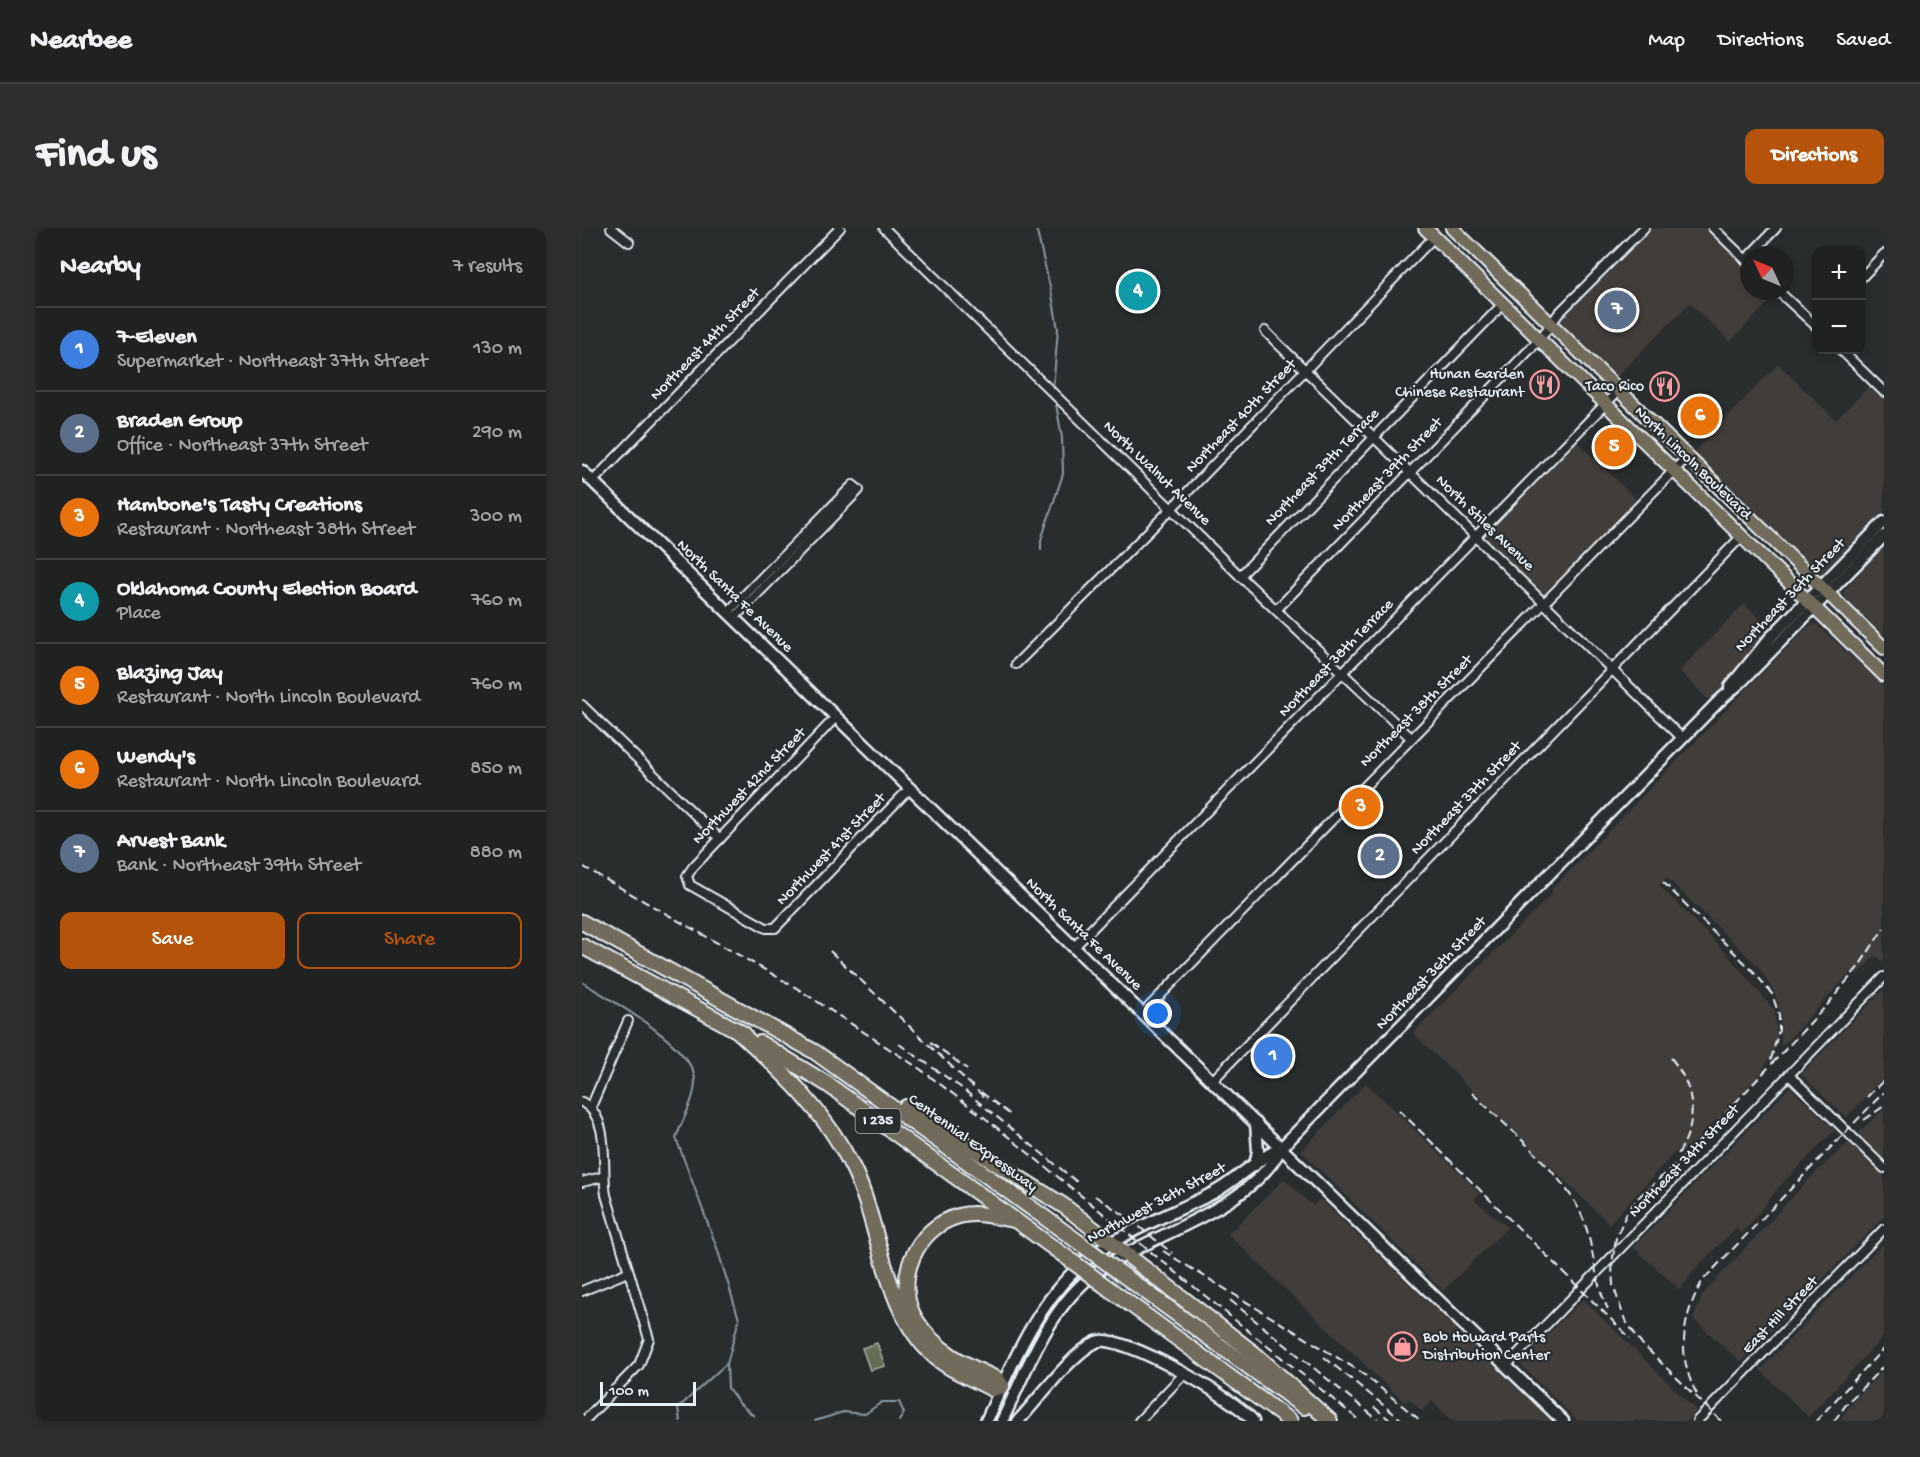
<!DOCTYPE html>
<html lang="en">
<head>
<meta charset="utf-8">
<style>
  :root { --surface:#202222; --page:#2d2f2f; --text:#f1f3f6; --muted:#a2a4a5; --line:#3d3f40; --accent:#b45309 }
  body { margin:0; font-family:"Gochi Hand",sans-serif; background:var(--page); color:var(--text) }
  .controls { position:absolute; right:18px; top:18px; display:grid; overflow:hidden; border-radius:12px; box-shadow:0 3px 9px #0003 }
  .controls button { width:54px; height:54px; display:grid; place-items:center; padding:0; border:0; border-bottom:2px solid var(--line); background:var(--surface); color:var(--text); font:30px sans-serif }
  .compass { position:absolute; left:1158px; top:18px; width:54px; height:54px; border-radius:50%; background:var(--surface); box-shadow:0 3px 9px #0003; rotate:314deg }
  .scale { position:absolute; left:18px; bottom:15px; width:96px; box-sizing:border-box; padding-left:6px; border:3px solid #e8f1f8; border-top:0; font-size:16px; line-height:21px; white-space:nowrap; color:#e8f1f8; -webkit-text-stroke:4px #2a2d2e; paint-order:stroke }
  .you { position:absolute; left:576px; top:786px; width:21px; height:21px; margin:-15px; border:4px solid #fff; border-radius:50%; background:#1a73e8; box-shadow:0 0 0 9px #1a73e833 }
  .badge { display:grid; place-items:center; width:39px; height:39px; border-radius:50%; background:var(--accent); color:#fff; font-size:20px; font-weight:700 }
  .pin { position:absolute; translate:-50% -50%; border:3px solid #fff; box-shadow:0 2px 6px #0006 }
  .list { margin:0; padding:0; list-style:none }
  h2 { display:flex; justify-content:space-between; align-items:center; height:78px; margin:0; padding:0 24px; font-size:26px }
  h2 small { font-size:20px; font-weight:400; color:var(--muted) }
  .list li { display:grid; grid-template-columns:39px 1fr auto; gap:18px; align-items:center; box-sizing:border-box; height:84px; padding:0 24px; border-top:2px solid var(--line) }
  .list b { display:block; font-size:22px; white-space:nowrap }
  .list p { margin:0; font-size:20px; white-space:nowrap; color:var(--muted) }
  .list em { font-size:20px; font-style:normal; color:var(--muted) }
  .actions { display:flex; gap:12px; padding:18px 24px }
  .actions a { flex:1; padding:14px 0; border:2px solid var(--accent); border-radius:12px; text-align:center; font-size:21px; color:var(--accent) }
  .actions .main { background:var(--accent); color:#fff }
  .map { position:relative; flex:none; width:1302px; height:1193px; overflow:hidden; border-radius:12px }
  header { display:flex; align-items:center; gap:36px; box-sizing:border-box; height:84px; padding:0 30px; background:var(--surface); border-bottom:2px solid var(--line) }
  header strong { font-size:28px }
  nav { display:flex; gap:33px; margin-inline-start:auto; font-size:21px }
  .intro { display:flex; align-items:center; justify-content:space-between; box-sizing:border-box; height:144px; padding:0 36px }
  h1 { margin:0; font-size:42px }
  .button { padding:15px 27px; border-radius:12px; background:var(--accent); color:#fff; font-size:21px; font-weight:700 }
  main { display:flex; gap:36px; padding:0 36px }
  aside { flex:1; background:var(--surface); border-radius:12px; box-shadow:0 3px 9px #0003 }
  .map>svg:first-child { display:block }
</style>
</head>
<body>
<header>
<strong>Nearbee</strong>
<nav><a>Map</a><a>Directions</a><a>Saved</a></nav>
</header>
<div class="intro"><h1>Find us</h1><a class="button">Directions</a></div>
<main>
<aside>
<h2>Nearby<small>7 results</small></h2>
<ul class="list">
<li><span class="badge" style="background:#3f7fe0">1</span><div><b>7-Eleven</b><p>Supermarket · Northeast 37th Street</p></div><em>130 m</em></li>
<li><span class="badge" style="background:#5c6f8a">2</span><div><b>Braden Group</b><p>Office · Northeast 37th Street</p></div><em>290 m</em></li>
<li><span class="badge" style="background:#e8710a">3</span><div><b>Hambone's Tasty Creations</b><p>Restaurant · Northeast 38th Street</p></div><em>300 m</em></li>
<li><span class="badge" style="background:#0f9aa8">4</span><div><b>Oklahoma County Election Board</b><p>Place</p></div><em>760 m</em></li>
<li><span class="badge" style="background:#e8710a">5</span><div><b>Blazing Jay</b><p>Restaurant · North Lincoln Boulevard</p></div><em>760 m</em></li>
<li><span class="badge" style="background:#e8710a">6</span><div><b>Wendy's</b><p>Restaurant · North Lincoln Boulevard</p></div><em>850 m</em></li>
<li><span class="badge" style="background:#5c6f8a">7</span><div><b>Arvest Bank</b><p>Bank · Northeast 39th Street</p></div><em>880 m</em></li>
</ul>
<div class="actions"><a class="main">Save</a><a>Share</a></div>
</aside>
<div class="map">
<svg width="1302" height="1193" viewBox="0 0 1302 1193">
  <defs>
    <pattern id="park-tufts" width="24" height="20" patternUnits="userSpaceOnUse" patternTransform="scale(1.5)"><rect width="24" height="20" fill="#636d54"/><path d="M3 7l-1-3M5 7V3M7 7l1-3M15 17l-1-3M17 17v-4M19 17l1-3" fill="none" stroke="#79826d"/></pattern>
  </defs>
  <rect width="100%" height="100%" fill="#2a2d2e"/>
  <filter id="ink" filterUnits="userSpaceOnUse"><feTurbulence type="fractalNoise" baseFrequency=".0167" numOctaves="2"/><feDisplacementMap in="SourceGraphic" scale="12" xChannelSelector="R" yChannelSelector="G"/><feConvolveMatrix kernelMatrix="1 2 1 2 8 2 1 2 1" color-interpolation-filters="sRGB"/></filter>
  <g filter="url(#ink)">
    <g fill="#3f3c3b">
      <path d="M1065,0H1127L1167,39V63H1192L1195,66L1148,114L1108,75L1030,153L973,94Z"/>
      <path d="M1196,136L1254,192L1290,155L1302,167V298L1243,358L1109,227Z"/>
      <path d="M992,211L1057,274L964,371L897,309Z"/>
      <path d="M1302,317V408L1267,374L1261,364Z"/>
      <path d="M1162,376L1191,403L1129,474L1097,443Z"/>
      <path d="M1234,396L1302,458V731L1300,733L1294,728L1275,746L1270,743L1199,819V788L1193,766L1177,739L1084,649L1077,657L1145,726L1192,782L1195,809L1192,822L1177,848L1101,926L1095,922L1027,996L831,805L970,666V661L1227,397Z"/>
      <path d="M1302,761V849L1264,890L1219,846Z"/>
      <path d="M784,855L898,965L892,972L926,999L861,1063L719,923Z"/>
      <path d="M1208,859L1253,902L1197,959L1169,995L1159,1005L1154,1000L1113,1041L1098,1062L1051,1019Z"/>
      <path d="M1302,881V989L1159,1134L1111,1091L1121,1066L1229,949Z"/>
      <path d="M702,951L731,978L738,971L971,1193H870L850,1173L840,1183L828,1171L823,1175L646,1006Z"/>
      <path d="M1302,1014V1108L1226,1189L1178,1142Z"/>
      <path d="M1001,1071L1115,1183L1105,1193H996L937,1135Z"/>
      <path d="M1302,1141V1193H1257L1274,1170Z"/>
    </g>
    <path fill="url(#park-tufts)" stroke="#a6afa6" stroke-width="1.5" d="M295,1115L303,1138L288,1142L280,1120Z"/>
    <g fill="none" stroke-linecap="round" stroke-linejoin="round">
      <g stroke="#8a9ba6" stroke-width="2">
        <path d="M454,0L470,67L476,101L471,162"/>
        <path d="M459,322V312L481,246L480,210L473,170"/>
        <path d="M0,754C27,771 113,818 113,853C113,872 100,892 94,910L135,1020L157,1091L145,1136L146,1160L157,1175L172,1188"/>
        <path d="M98,1193L96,1180L144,1136"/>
        <path d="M233,1193L261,1184L283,1186L300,1174H317L322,1185L317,1193"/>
      </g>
      <defs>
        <g id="street">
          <path d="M29,0L47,14"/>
          <path d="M302,0L658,348L828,509"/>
          <path d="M1131,0L1167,35"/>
          <path d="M1168,27L1194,0"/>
          <path d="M1280,49L1302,26"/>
          <path d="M1196,63L1234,98"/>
          <path d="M683,103L1100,510"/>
          <path d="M1259,122L1302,164"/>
          <path d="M11,253L258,0"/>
          <path d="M658,348L921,76"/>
          <path d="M694,382L958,111L977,85L1062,0"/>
          <path d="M146,384L271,257L277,262L152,390"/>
          <path d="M434,436L590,280L852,9"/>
          <path d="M0,477L138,611"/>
          <path d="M254,489L111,639L105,648L108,657L184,700H193L328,560"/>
          <path d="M492,719L1037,162"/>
          <path d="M561,785L1105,229"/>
          <path d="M1207,847L1302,940"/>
          <path d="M630,853L1160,308"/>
          <path d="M0,874C30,890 19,939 24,967L67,1111L57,1137L2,1193"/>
          <path d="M9,879L46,793"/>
          <path d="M0,954L20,949"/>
          <path d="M0,1063L46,1044"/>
          <path d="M924,1138L1302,749"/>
          <path d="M557,1193L602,1146"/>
          <path d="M1115,1193L1302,1001"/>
        </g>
        <g id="secondary">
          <path d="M0,243L981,1193"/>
          <path d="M1148,459L1188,410L1302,294"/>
          <path d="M673,937L676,923L674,895"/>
          <path d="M404,1193C434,1128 461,1057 524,1018C558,997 596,983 631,965C655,952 675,930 699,920"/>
          <path d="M420,1193C444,1143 466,1081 512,1046C567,1005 667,984 699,920L1136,474L1161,452L1302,308"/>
          <path d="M436,1193C456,1172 489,1126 514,1114C536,1103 656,1172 671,1193"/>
        </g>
        <g id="primary">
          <path d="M843,0L1302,447"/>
          <path d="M870,0L1302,420"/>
        </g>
        <g id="highway">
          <path d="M0,694L233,824L502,1018"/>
          <path d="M0,718L162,806"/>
          <path d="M155,802C200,843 244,884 271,940C299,998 301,1082 351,1127C367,1142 390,1150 410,1161L420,1158L415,1151C383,1137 353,1123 334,1092C310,1053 334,999 377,988C395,983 414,989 432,992"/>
          <path d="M178,815L245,856L487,1031"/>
          <path d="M324,879L482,978L674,1127L748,1193"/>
          <path d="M537,1044L722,1179"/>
          <path d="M522,1057L708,1193"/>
        </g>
      </defs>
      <use href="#street" stroke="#e8f1f8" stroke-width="12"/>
      <use href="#secondary" stroke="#e8f1f8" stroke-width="15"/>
      <use href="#primary" stroke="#e8f1f8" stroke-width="16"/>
      <use href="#highway" stroke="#e8f1f8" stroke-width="18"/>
      <use href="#street" stroke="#2a2d2e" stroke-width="8"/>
      <use href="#secondary" stroke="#2a2d2e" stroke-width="10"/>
      <use href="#primary" stroke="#726b5a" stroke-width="12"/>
      <use href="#highway" stroke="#726b5a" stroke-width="14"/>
      <g stroke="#e8f1f8" stroke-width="2" stroke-dasharray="9 4.5" stroke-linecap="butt">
        <path d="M0,638L213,759L338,841L403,890L778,1193"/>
        <path d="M1081,654L1172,744L1190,766L1197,787V802L1188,835"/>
        <path d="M248,723L405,872"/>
        <path d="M349,814L385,841"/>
        <path d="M317,816L377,858L495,954"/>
        <path d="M1089,830C1114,860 1117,896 1094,929"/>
        <path d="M399,864L430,888"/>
        <path d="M890,865C922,896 984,948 1000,988C1013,1019 1011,1052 1026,1081"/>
        <path d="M1285,869L1302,852"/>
        <path d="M817,882L1048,1110"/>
        <path d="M1282,892L1302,878"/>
        <path d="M513,968L545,989L590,1025"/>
        <path d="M581,1023L779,1144L839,1193"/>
        <path d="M648,1072L797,1193"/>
        <path d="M742,1129L821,1193"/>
        <path d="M1115,1166C1094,1129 1100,1088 1121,1052L1302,864"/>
        <path d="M792,1179L809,1193"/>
        <path d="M1139,1193L1060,1116L1043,1092L1031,1057L1030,1036L1034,1010L1045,984L1057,969L1108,923L1246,776L1277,738L1302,700"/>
        <path d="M1234,1193L1302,1120"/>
        <path d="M1252,1193L1266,1174L1302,1138"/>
      </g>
      <defs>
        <g id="highway-bridge">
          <path d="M502,1018L537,1044"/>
          <path d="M487,1031L522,1057"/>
        </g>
      </defs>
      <use href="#highway-bridge" stroke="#e8f1f8" stroke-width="18" stroke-linecap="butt"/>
      <use href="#highway-bridge" stroke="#726b5a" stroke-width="14"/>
    </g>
  </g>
  <defs>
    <symbol id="restaurant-ring" viewBox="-11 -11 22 22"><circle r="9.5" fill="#2a2d2e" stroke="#ff9aa2" stroke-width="1.5"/><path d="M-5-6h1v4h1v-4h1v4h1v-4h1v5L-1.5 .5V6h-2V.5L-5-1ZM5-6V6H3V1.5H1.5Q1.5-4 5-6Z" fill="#ff9aa2"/></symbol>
    <symbol id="shop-ring" viewBox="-11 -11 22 22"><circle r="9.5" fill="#2a2d2e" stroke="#ff9aa2" stroke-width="1.5"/><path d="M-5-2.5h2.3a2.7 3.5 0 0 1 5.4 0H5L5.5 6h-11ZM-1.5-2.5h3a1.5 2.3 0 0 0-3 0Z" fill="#ff9aa2"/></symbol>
  </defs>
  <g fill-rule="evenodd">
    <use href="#restaurant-ring" x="946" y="140" width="33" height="33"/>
    <use href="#restaurant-ring" x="1066" y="142" width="33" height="33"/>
    <use href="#shop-ring" x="804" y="1102" width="33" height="33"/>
  </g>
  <g text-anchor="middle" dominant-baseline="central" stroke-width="4.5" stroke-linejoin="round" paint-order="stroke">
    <rect fill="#2a2d2e" stroke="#afb6bb" stroke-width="1.5" x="273.5" y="881" width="45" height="24" rx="4.5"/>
    <g font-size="15" font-weight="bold" fill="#e8f1f8">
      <text x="296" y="893">I 235</text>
    </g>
    <g font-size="16" fill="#e8f1f8" stroke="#2a2d2e">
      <text transform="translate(124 117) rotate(-46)">Northeast 44th Street</text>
      <text transform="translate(660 189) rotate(-46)">Northeast 40th Street</text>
      <text transform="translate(1110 236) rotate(44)">North Lincoln Boulevard</text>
      <text transform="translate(741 240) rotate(-46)">Northeast 39th Terrace</text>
      <text transform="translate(574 246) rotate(44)">North Walnut Avenue</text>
      <text transform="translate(806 247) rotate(-46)">Northeast 39th Street</text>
      <text transform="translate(902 296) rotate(44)">North Stiles Avenue</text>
      <text transform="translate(1209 368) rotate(-46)">Northeast 36th Street</text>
      <text transform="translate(152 369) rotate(44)">North Santa Fe Avenue</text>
      <text transform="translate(755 431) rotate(-46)">Northeast 38th Terrace</text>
      <text transform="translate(835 484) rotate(-45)">Northeast 38th Street</text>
      <text transform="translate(168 559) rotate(-46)">Northwest 42nd Street</text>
      <text transform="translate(885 571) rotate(-46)">Northeast 37th Street</text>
      <text transform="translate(250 622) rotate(-46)">Northwest 41st Street</text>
      <text transform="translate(501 707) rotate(44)">North Santa Fe Avenue</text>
      <text transform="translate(850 746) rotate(-46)">Northeast 36th Street</text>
      <text transform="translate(390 916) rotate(36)">Centennial Expressway</text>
      <text transform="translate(1103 934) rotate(-46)">Northeast 34th Street</text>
      <text transform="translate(575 976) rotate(-28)">Northwest 36th Street</text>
      <text transform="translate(1199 1088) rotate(-46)">East Hill Street</text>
    </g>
    <g font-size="16" fill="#e8f1f8" stroke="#2a2d2e" text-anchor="end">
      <text x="942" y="147">Hunan Garden<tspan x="942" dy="18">Chinese Restaurant</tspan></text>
      <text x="1062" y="159">Taco Rico</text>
      <text x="841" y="1110" text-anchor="start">Bob Howard Parts<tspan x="841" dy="18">Distribution Center</tspan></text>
    </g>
  </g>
</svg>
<div class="controls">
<button>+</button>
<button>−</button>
</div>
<svg class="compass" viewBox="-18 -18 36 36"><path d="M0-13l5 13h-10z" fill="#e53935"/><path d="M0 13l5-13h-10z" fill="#a2a4a5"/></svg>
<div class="scale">100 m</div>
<div class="you"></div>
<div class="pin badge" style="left:691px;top:828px;background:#3f7fe0">1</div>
<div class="pin badge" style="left:798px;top:628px;background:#5c6f8a">2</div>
<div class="pin badge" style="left:779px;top:579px;background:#e8710a">3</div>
<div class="pin badge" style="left:556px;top:63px;background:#0f9aa8">4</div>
<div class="pin badge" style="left:1032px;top:219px;background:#e8710a">5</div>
<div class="pin badge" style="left:1118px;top:188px;background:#e8710a">6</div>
<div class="pin badge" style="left:1035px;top:82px;background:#5c6f8a">7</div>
</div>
</main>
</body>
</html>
